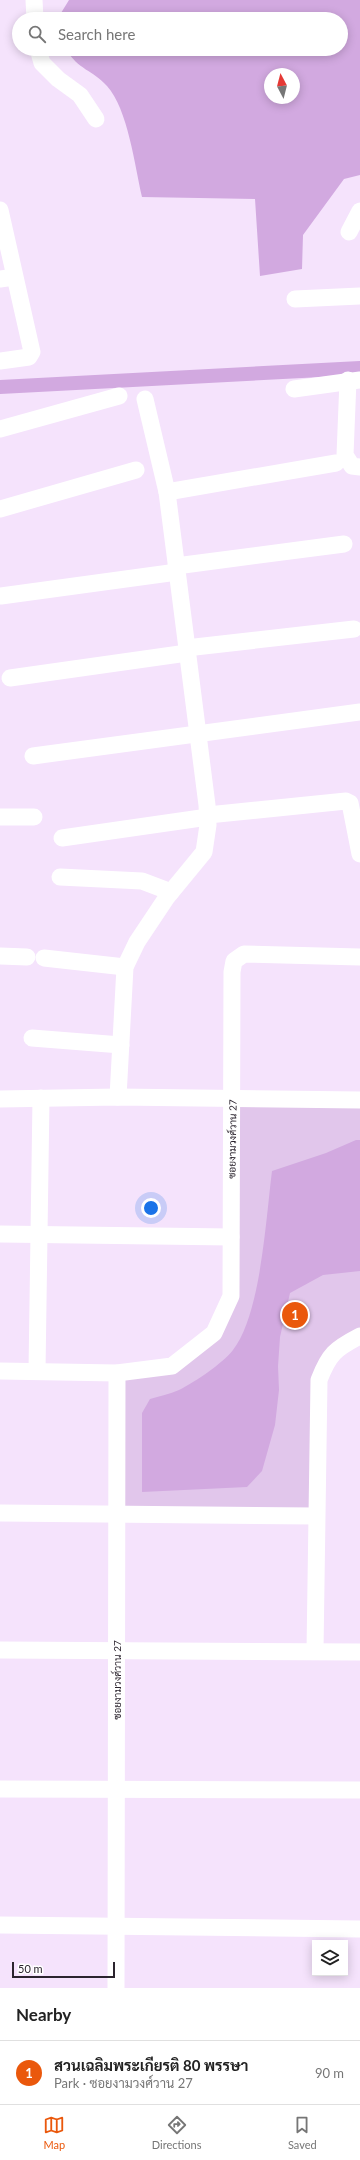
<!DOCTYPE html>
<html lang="en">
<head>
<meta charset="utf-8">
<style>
  :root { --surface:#fff; --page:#f6f6f6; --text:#222; --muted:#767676; --line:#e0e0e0; --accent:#ea580c }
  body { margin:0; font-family:Lato,Sarabun,sans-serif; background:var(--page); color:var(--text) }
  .controls { position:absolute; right:12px; bottom:12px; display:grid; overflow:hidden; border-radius:0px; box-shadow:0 2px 10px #0003 }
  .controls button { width:36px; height:36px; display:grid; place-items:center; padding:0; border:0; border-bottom:1px solid var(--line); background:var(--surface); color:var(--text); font:20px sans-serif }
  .compass { position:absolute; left:264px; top:68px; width:36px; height:36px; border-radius:50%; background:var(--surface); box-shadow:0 2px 10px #0003; rotate:353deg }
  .scale { position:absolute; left:12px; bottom:10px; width:103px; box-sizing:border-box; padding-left:4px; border:2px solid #2b242e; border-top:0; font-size:11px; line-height:14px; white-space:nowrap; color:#2b242e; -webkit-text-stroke:3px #fff; paint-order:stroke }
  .you { position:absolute; left:151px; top:1208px; width:14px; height:14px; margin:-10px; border:3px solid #fff; border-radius:50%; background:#1a73e8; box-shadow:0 0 0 6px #1a73e833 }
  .badge { display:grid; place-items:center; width:26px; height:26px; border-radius:50%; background:var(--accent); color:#fff; font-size:13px; font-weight:700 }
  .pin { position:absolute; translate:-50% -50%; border:2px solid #fff; box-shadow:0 1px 4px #0006 }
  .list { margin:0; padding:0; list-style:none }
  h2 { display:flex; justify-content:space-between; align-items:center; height:52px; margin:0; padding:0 16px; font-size:17px }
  h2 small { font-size:13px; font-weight:400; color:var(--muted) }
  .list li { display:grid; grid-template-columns:26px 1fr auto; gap:12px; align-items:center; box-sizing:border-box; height:64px; padding:0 16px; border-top:1px solid var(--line) }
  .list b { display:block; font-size:15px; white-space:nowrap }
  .list p { margin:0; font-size:13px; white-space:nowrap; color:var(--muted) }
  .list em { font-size:13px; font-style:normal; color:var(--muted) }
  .icon { flex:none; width:22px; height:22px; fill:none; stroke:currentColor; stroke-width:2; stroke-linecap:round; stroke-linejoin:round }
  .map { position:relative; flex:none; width:360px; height:1988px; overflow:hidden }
  .search { position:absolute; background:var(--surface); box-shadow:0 2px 10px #0003; left:12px; right:12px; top:12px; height:44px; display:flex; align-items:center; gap:10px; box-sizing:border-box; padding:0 14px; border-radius:22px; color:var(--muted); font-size:15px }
  .sheet { height:116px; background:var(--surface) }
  nav { display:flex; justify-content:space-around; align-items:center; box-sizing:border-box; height:56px; border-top:1px solid var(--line); background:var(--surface); font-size:11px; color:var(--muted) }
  nav a { display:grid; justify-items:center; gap:2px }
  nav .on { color:var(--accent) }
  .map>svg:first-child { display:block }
</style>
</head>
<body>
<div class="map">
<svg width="360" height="1988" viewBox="0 0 360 1988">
  <rect width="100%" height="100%" fill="#f5e3fc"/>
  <path fill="#e1c6eb" d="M237,1105H360V1332L324,1357L312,1513L114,1510L115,1376L177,1372L221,1337Z"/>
  <g fill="#d2a9e0" fill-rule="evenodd">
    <path d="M69,0H360V175L344,179L303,235L302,269L260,276L255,199L142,197C135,167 128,109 107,86C93,70 78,70 66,49H341V19H61V13ZM270,74H294V98H270Z"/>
    <path d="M356,1140H360V1271L323,1275L290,1293L280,1337L278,1366L279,1390L275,1425L262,1471L247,1487L142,1492V1413L150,1399C159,1396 170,1394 179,1390C195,1382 222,1364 233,1350C261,1314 266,1218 272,1171L326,1153Z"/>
  </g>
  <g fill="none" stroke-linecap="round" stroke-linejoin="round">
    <path stroke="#d2a9e0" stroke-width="14" d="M0,387L360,368"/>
    <g stroke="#fff" stroke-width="17">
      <path d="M34,0L35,19"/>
      <path d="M38,49L42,63L58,79L80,95L96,119"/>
      <path d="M0,210L32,352L29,357L0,361"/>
      <path d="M349,232L360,211"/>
      <path d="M0,279L14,277"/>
      <path d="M295,299L360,296"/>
      <path d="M348,380L345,455L352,466L360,467"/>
      <path d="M294,389L360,380"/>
      <path d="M0,429L119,396"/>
      <path d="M167,492L336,463"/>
      <path d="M0,509L136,470"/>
      <path d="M176,566L344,544"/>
      <path d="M1,596L177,572"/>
      <path d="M186,648L354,629"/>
      <path d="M10,678L187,653"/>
      <path d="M33,756L360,712"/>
      <path d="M208,815L346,801L350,803L360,854"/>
      <path d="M0,817H34"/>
      <path d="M62,838L208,817"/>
      <path d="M60,877L142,881L171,892"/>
      <path d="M0,956L27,957"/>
      <path d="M44,958L125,967"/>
      <path d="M32,1038L121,1045"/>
      <path d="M118,1097L125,967L137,942L167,897L204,852L208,825L207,805L167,492L145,399"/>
      <path d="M0,1099L118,1097L360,1100"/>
      <path d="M0,1234L231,1237"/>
      <path d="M0,1371L117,1373L172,1366L214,1333L231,1296L232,972L234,961L244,954L360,957"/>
      <path d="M37,1371L41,1098"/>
      <path d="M0,1513L315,1516"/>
      <path d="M0,1650L360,1652"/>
      <path d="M315,1651L319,1380C329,1354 335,1349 360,1336"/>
      <path d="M0,1789L360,1790"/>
      <path d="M0,1925L360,1929"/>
      <path d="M116,1988L117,1373"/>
    </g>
  </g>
  <g text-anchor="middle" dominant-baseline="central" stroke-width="4" stroke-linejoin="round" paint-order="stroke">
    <g font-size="10" fill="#2b242e" stroke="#fff">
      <text transform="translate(232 1139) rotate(-89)">ซอยงามวงศ์วาน 27</text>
      <text transform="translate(117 1680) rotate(-90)">ซอยงามวงศ์วาน 27</text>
    </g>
  </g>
</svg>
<div class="controls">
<button><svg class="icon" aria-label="layers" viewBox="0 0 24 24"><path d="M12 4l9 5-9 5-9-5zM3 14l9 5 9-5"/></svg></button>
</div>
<svg class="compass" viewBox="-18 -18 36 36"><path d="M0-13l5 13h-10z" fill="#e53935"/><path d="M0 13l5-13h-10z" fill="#767676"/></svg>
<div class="scale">50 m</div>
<div class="you"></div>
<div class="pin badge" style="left:295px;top:1315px">1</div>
<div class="search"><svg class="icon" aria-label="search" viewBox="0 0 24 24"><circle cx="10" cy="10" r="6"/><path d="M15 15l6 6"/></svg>Search here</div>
</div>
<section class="sheet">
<h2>Nearby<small></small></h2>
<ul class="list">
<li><span class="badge">1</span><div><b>สวนเฉลิมพระเกียรติ 80 พรรษา</b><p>Park · ซอยงามวงศ์วาน 27</p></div><em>90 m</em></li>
</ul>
</section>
<nav>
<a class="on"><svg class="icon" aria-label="map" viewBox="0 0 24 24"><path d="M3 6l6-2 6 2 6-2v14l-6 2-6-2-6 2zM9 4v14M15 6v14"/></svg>Map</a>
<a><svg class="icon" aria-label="directions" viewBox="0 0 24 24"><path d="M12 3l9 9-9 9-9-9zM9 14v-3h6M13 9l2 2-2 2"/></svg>Directions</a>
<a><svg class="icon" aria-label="saved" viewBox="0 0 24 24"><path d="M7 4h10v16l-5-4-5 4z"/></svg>Saved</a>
</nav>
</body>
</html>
